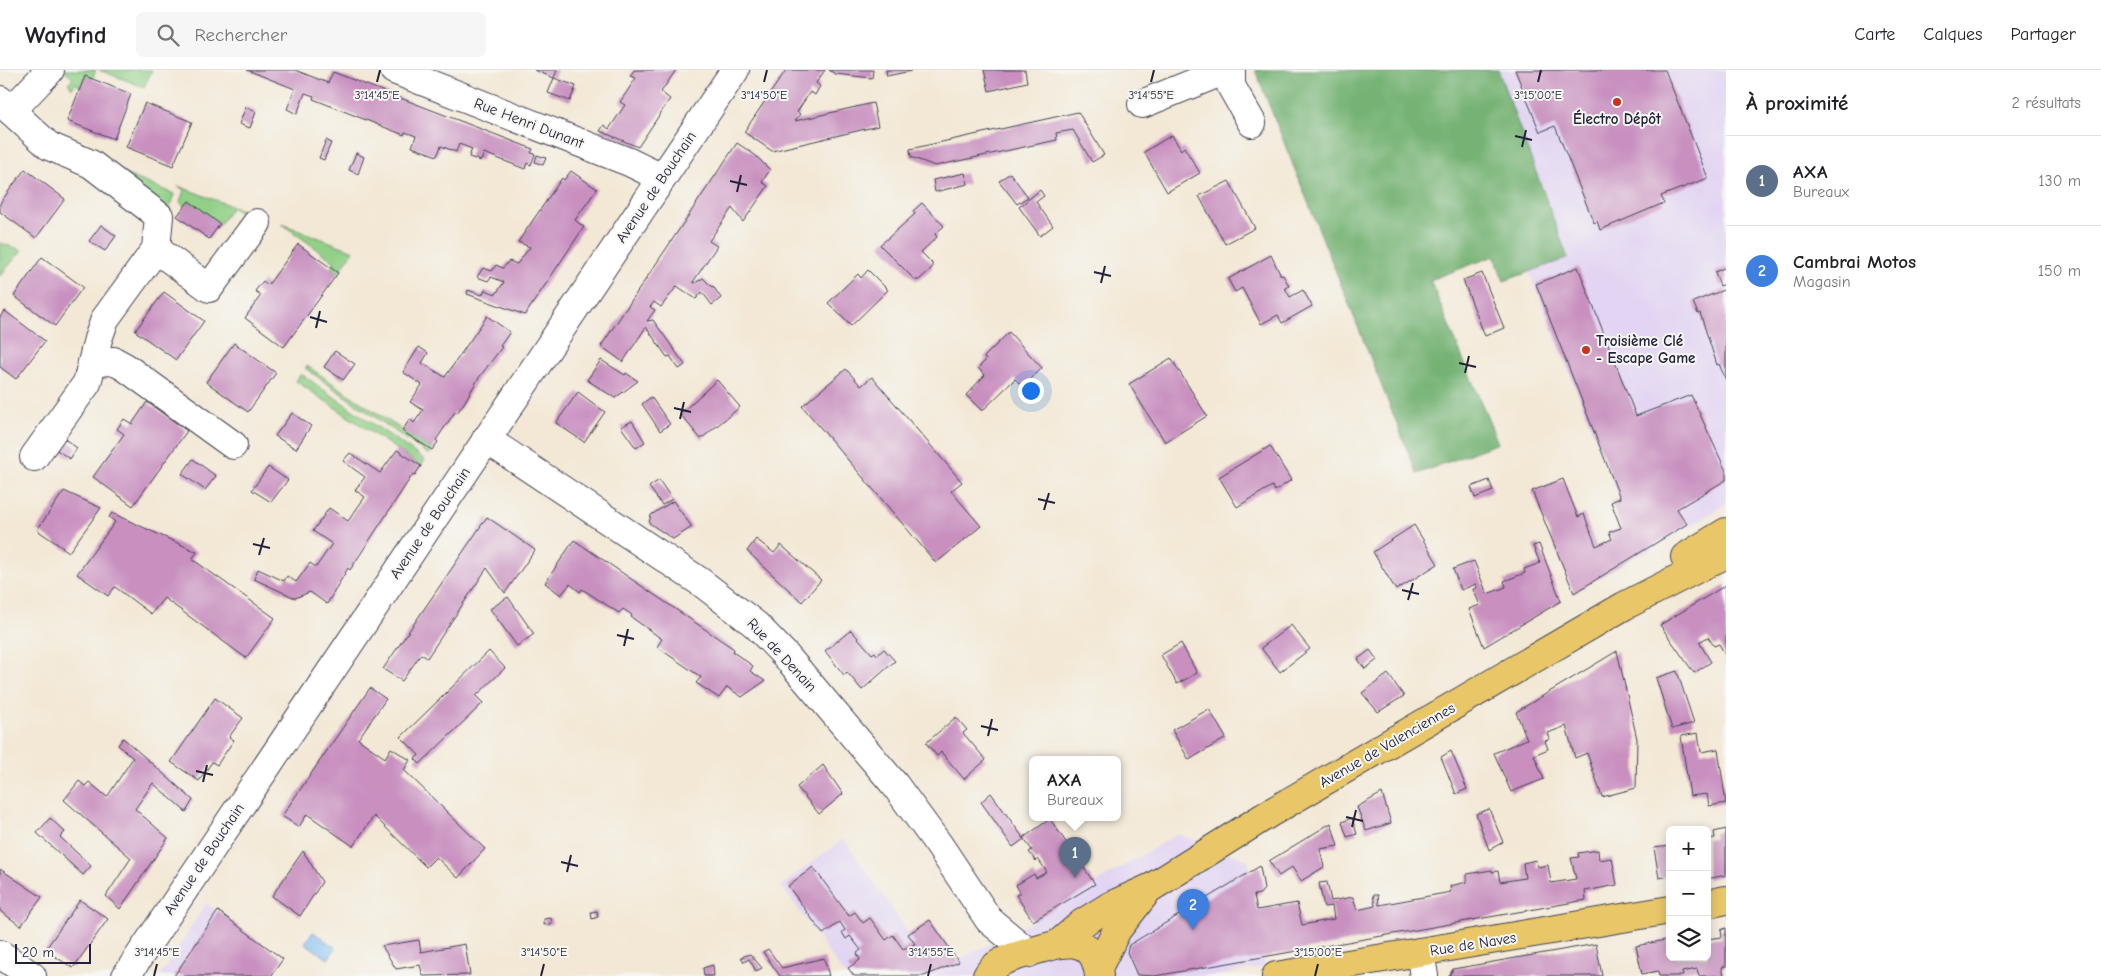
<!DOCTYPE html>
<html lang="fr">
<head>
<meta charset="utf-8">
<style>
  :root { --surface:#fff; --page:#f6f6f6; --text:#202124; --muted:#757577; --line:#e0e0e0; --accent:#c8321e }
  body { margin:0; font-family:"Comic Neue",sans-serif; background:var(--page); color:var(--text) }
  .controls { position:absolute; right:15px; bottom:15px; display:grid; overflow:hidden; border-radius:8px; box-shadow:0 2px 12px #0003 }
  .controls button { width:45px; height:45px; display:grid; place-items:center; padding:0; border:0; border-bottom:1px solid var(--line); background:var(--surface); color:var(--text); font:25px sans-serif }
  .scale { position:absolute; left:15px; bottom:12px; width:76px; box-sizing:border-box; padding-left:5px; border:2px solid #22223b; border-top:0; font-size:14px; line-height:18px; white-space:nowrap; color:#22223b; -webkit-text-stroke:4px #f6f6f2; paint-order:stroke }
  .you { position:absolute; left:1030px; top:320px; width:18px; height:18px; margin:-12px; border:4px solid #fff; border-radius:50%; background:#1a73e8; box-shadow:0 0 0 8px #1a73e833 }
  .badge { display:grid; place-items:center; width:32px; height:32px; border-radius:50%; background:var(--accent); color:#fff; font-size:16px; font-weight:700 }
  .pin { position:absolute; translate:-50% -41px; filter:drop-shadow(0 1px 2px #0008) }
  .pin::after { content:''; position:absolute; top:26px; width:18px; height:15px; background:inherit; clip-path:polygon(0 0,100% 0,50% 100%) }
  .popup { position:absolute; left:1029px; top:686px; width:92px; height:65px; box-sizing:border-box; display:grid; place-content:center; border-radius:8px; background:var(--surface); filter:drop-shadow(0 1px 4px #0005); font-size:16px; white-space:nowrap; color:var(--muted) }
  .popup b { font-size:19px; color:var(--text) }
  .popup::after { content:''; position:absolute; left:50%; top:100%; margin-left:-10px; border:10px solid transparent; border-top-color:var(--surface) }
  .list { margin:0; padding:0; list-style:none }
  h2 { display:flex; justify-content:space-between; align-items:center; height:65px; margin:0; padding:0 20px; font-size:21px }
  h2 small { font-size:16px; font-weight:400; color:var(--muted) }
  .list li { display:grid; grid-template-columns:32px 1fr auto; gap:15px; align-items:center; box-sizing:border-box; height:90px; padding:0 20px; border-top:1px solid var(--line) }
  .list b { display:block; font-size:19px; white-space:nowrap }
  .list p { margin:0; font-size:16px; white-space:nowrap; color:var(--muted) }
  .list em { font-size:16px; font-style:normal; color:var(--muted) }
  .icon { flex:none; width:28px; height:28px; fill:none; stroke:currentColor; stroke-width:2; stroke-linecap:round; stroke-linejoin:round }
  .map { position:relative; flex:none; width:1726px; height:906px; overflow:hidden }
  header { display:flex; align-items:center; gap:30px; box-sizing:border-box; height:70px; padding:0 25px; background:var(--surface); border-bottom:1px solid var(--line) }
  header strong { font-size:24px }
  nav { display:flex; gap:28px; margin-inline-start:auto; font-size:18px }
  .search { width:350px; height:45px; background:var(--page); display:flex; align-items:center; gap:12px; box-sizing:border-box; padding:0 18px; border-radius:8px; color:var(--muted); font-size:19px }
  main { display:flex }
  aside { flex:1; background:var(--surface) }
  .map>svg:first-child { display:block }
</style>
</head>
<body>
<header>
<strong>Wayfind</strong>
<div class="search"><svg class="icon" aria-label="search" viewBox="0 0 24 24"><circle cx="10" cy="10" r="6"/><path d="M15 15l6 6"/></svg>Rechercher</div>
<nav><a>Carte</a><a>Calques</a><a>Partager</a></nav>
</header>
<main>
<div class="map">
<svg width="1726" height="906" viewBox="0 0 1726 906">
  <rect width="100%" height="100%" fill="#f6f6f2"/>
  <filter id="ink" filterUnits="userSpaceOnUse"><feTurbulence type="fractalNoise" baseFrequency=".02" numOctaves="2"/><feDisplacementMap in="SourceGraphic" scale="10" xChannelSelector="R" yChannelSelector="G"/><feConvolveMatrix kernelMatrix="1 2 1 2 8 2 1 2 1" color-interpolation-filters="sRGB"/></filter>
  <filter id="wash" filterUnits="userSpaceOnUse"><feTurbulence type="fractalNoise" baseFrequency=".0096" numOctaves="4" result="noise"/><feDisplacementMap in="SourceGraphic" scale="20" xChannelSelector="R" yChannelSelector="G"/><feGaussianBlur stdDeviation="1.12" result="paint"/><feColorMatrix in="noise" values="0 0 0 0 0 0 0 0 0 0 0 0 0 0 0 0 0 1.4 0 .05"/><feComposite in="paint" operator="in"/></filter>
  <g filter="url(#wash)">
    <rect width="100%" height="100%" fill="#f3e8d5"/>
    <g fill="#e2d4f3">
      <path d="M1498,0H1726V434L1642,485L1529,202L1568,187Z"/>
      <path d="M1177,764L1248,790L1265,897L1215,906H845L781,815L844,769L935,902L1033,851Z"/>
      <path d="M206,833L283,889L271,906H160Z"/>
    </g>
    <g fill="#91d086" stroke="#5a7960">
      <path d="M64,0H96L92,9L85,6L80,18L77,13L72,18L68,13L73,9Z"/>
      <path d="M99,0H152L144,17Z"/>
      <path d="M117,101L174,124L169,140Z"/>
      <path d="M178,116L250,143L246,147L232,137L220,154L189,131L184,136L180,132L184,120Z"/>
      <path d="M282,154L354,181L338,203L331,198L335,192Z"/>
      <path d="M0,173L22,180L0,206Z"/>
      <path d="M307,296L432,380L429,385L305,298Z"/>
      <path d="M301,304L425,390L421,396L296,311Z"/>
    </g>
    <path fill="#74b273" stroke="#4b6a57" d="M1255,0H1498L1568,188L1504,211L1494,186L1430,210L1498,373L1417,404Z"/>
    <path fill="#82bdf4" stroke="#527098" d="M313,862L336,878L328,889L305,873Z"/>
    <g id="blocks">
      <g fill="#c88fbf">
        <path d="M247,0H295L328,13L333,2L533,79L531,83L535,84L531,95L527,93L525,99L484,83L481,91L469,87L472,79L459,74L456,82L441,76L437,86L412,77L416,66L405,62L404,65L313,29L314,26L305,23L297,44L287,39L295,19Z"/>
        <path d="M534,0H557L554,8Z"/>
        <path d="M634,0H676L661,22L670,29L638,77L600,61L604,55L609,59L625,35L620,32L636,8L630,6Z"/>
        <path d="M786,0H825L816,13L820,16L815,25L810,22L797,42L800,44L795,51L873,33L878,56L772,81L744,62Z"/>
        <path d="M829,0H873L872,8L835,4Z"/>
        <path d="M886,0H911V1L887,6Z"/>
        <path d="M984,0H1025L1027,12L989,21Z"/>
        <path d="M1515,0H1665L1708,108L1661,126L1664,133L1600,160L1597,151L1594,153L1555,56L1540,62Z"/>
        <path d="M85,6L131,24L114,69L67,51Z"/>
        <path d="M554,8L576,16L570,31L548,23Z"/>
        <path d="M145,33L192,52L173,96L126,77Z"/>
        <path d="M246,37L256,42L250,58L239,54Z"/>
        <path d="M1078,42L1104,85L1092,92L1073,60L1056,63L1057,70L935,96L911,87L910,79Z"/>
        <path d="M1172,65L1181,80L1184,77L1200,103L1167,122L1144,82Z"/>
        <path d="M326,70L331,73L324,90L319,88Z"/>
        <path d="M737,73L755,85L770,100L762,112L768,116L743,152L732,138L709,171L717,176L693,212L695,213L703,208L712,217L713,216L721,228L712,235L702,222L696,229L677,216L661,237L654,232L650,237L655,240L647,251L653,250L685,295L679,299L670,286L667,287L646,257L623,292L601,276Z"/>
        <path d="M356,83L364,87L358,104L349,100Z"/>
        <path d="M537,85L546,88L543,95L535,92Z"/>
        <path d="M25,99L65,129L36,168L0,142V133Z"/>
        <path d="M571,101L597,119L575,150L584,157L525,245L467,224L468,220L482,225L485,220L496,224L504,212L491,207L488,211L477,207L483,198L492,201L496,195L503,198L509,191L517,194L530,177L518,172L562,108L564,110Z"/>
        <path d="M965,103L968,114L935,122L933,110Z"/>
        <path d="M1010,103L1028,127L1017,134L999,111Z"/>
        <path d="M1229,111L1255,158L1225,174L1199,126Z"/>
        <path d="M1040,120L1044,126L1036,132L1053,156L1040,166L1019,137Z"/>
        <path d="M189,131L220,154L209,169L177,146Z"/>
        <path d="M922,133L944,156L935,164L937,167L921,182L932,193V198L919,210H915L880,175L915,144L913,141Z"/>
        <path d="M101,155L116,166L105,181L89,171Z"/>
        <path d="M298,174L338,203L284,277L245,248L261,225L255,221L263,211L268,215Z"/>
        <path d="M1271,185L1281,206L1283,205L1289,216L1285,218L1290,227L1303,220L1312,236L1282,253L1278,245L1261,254L1242,218L1235,222L1228,209Z"/>
        <path d="M42,187L83,217L55,256L14,226Z"/>
        <path d="M1578,197L1636,346L1691,325L1726,401V410L1677,439L1687,454L1574,523L1532,421L1563,409L1578,447L1584,444L1596,476L1612,469L1609,462L1621,458L1611,432L1620,428L1536,214Z"/>
        <path d="M1726,197V214L1720,216L1715,202Z"/>
        <path d="M868,200L888,220L851,256L828,233L858,204L861,208Z"/>
        <path d="M1482,203L1504,258L1485,266L1463,210Z"/>
        <path d="M1726,219V310L1719,294L1717,295L1700,243L1698,244L1693,232Z"/>
        <path d="M164,222L204,251L176,290L135,261Z"/>
        <path d="M5,241L45,271L16,309L0,297V247Z"/>
        <path d="M487,246L510,262L500,276L502,277L478,309L464,333L457,343L455,342L436,370L438,372L432,380L402,361L410,349L414,353L423,340L410,332L422,315L403,302L419,277L428,283L422,293L445,307Z"/>
        <path d="M1009,262L1042,298L1023,317L1015,309L982,341L966,325L985,305L978,298L986,290L984,287Z"/>
        <path d="M234,273L276,303L248,342L206,312Z"/>
        <path d="M335,281L355,294L343,310L324,297Z"/>
        <path d="M1171,288L1207,346L1165,372L1129,314Z"/>
        <path d="M601,290L625,305L626,303L638,311L615,328L587,310Z"/>
        <path d="M846,299L861,316L872,307L962,412L951,421L981,456L936,493L802,336Z"/>
        <path d="M717,310L740,337L701,369L680,344Z"/>
        <path d="M578,322L605,342L584,372L556,353Z"/>
        <path d="M651,327L670,354L660,361L642,334Z"/>
        <path d="M147,332L187,361L133,436L93,407L124,364L117,359L124,349L132,354Z"/>
        <path d="M292,343L311,356L296,379L275,366Z"/>
        <path d="M632,351L645,372L636,378L621,357Z"/>
        <path d="M62,367L77,378L70,389L54,378Z"/>
        <path d="M1270,376L1291,410L1275,421L1272,416L1237,437L1219,407Z"/>
        <path d="M397,380L421,396L415,405L413,404L350,500L348,498L327,534L310,522L295,528L254,509L258,499L284,511L287,506L296,512L310,493L316,497L332,474L313,461L329,438L348,451L365,427L355,420L365,407L343,391L350,383L380,403Z"/>
        <path d="M193,389L216,406L205,420L182,404Z"/>
        <path d="M268,397L288,410L271,432L252,420Z"/>
        <path d="M659,410L672,429L662,435L649,417Z"/>
        <path d="M1489,410L1493,421L1475,428L1471,417Z"/>
        <path d="M64,421L101,438L69,482L37,460Z"/>
        <path d="M673,431L692,457L673,469L649,453L651,445Z"/>
        <path d="M112,443L197,482L192,489L275,548L246,588L164,528L151,544L115,517L108,526L77,504L115,452L109,447Z"/>
        <path d="M487,447L535,480L505,523L487,498L427,588L421,584L402,611L383,599Z"/>
        <path d="M1414,455L1438,494L1396,520L1373,482Z"/>
        <path d="M756,469L774,483L781,475L821,510L802,532L747,481Z"/>
        <path d="M574,470L734,579L733,582L753,596L750,601L765,611L742,627L727,617L719,628L696,613L701,607L657,577L662,569L631,547L632,545L623,539L619,543L582,519L580,522L570,514L561,525L545,513Z"/>
        <path d="M1539,474L1561,531L1484,577L1469,539L1480,535L1473,519L1477,518L1476,514L1461,520L1453,499L1474,491L1487,524L1506,517L1504,511L1525,503L1524,499L1540,493L1533,476Z"/>
        <path d="M1726,515V586L1719,574L1714,576L1708,567L1699,572L1711,592L1694,603L1660,555Z"/>
        <path d="M508,527L534,564L517,576L490,539Z"/>
        <path d="M1291,555L1310,579L1280,602L1261,578Z"/>
        <path d="M851,560L872,584L875,582L877,585L884,579L895,591L862,620L847,602L844,605L825,581Z"/>
        <path d="M1181,573L1197,603L1177,614L1161,585Z"/>
        <path d="M1370,580L1377,590L1365,599L1358,589Z"/>
        <path d="M489,581L505,598L476,626L483,633L420,694L415,689L419,685L401,667Z"/>
        <path d="M1617,581L1637,669L1636,718L1602,727L1587,683L1575,688L1566,656L1548,663L1550,669L1545,671L1548,679L1534,685L1544,709L1511,722L1494,683L1527,669L1516,642Z"/>
        <path d="M1677,601L1694,653L1672,659L1656,608Z"/>
        <path d="M1388,604L1404,626L1378,642L1362,623Z"/>
        <path d="M370,618L386,629L358,669L385,688L391,678L410,690L404,700L485,779L458,808L436,787L426,797L374,746L353,776L307,744L299,757L282,746Z"/>
        <path d="M215,628L243,648L229,667L234,670L217,695L212,692L199,711L171,692Z"/>
        <path d="M1209,639L1226,668L1189,690L1172,660Z"/>
        <path d="M956,647L967,660L963,663L986,690L964,709L941,682L937,686L926,673Z"/>
        <path d="M1698,663L1701,682L1718,679L1726,733L1709,736L1707,724L1690,726L1681,666Z"/>
        <path d="M123,668L193,730L186,742L153,713L135,739L168,768L120,839L106,826L131,788L64,730L79,711L85,716L89,712L107,727L133,688L118,675Z"/>
        <path d="M1451,681L1467,719L1456,724L1441,687Z"/>
        <path d="M823,695L843,724L819,744L797,717Z"/>
        <path d="M991,723L1024,769L1013,777L981,732Z"/>
        <path d="M1382,723L1391,753L1366,761L1357,737Z"/>
        <path d="M1489,739L1503,772L1489,780L1476,744Z"/>
        <path d="M50,748L65,762L60,767L91,796L83,805L37,763Z"/>
        <path d="M1352,748L1357,764L1347,767L1342,752Z"/>
        <path d="M1050,749L1095,814L1033,851L1016,825L1020,823L1016,815L1034,804L1036,808L1047,802L1038,789L1036,791L1029,782L1032,780L1023,768Z"/>
        <path d="M1331,753L1338,776L1320,779L1324,797L1301,811L1292,797L1279,806L1269,791Z"/>
        <path d="M1726,759V805L1707,809V769L1715,768L1714,762Z"/>
        <path d="M1670,776V806L1659,808L1654,778Z"/>
        <path d="M1598,780L1599,790L1612,788L1617,815L1585,821L1586,830L1155,906L1137,905L1127,882L1129,875L1260,796L1264,819L1260,824L1254,825L1257,840L1297,833L1302,855L1334,849L1332,836L1324,837L1319,813L1327,812L1331,831L1353,827L1357,840L1375,836L1373,825H1378L1379,835L1451,822L1450,816L1467,812V804L1492,800V802L1498,801L1500,812L1525,808L1523,793L1536,790L1537,797L1548,795L1551,813L1576,809L1571,788L1579,787L1578,783Z"/>
        <path d="M303,781L322,812L300,846L272,826Z"/>
        <path d="M813,797L849,846L855,842L863,853L870,848L886,870L893,865L903,879L915,874L908,864L930,850L959,892L924,906H854L848,898L860,890L857,883L861,880L850,866L846,869L842,862L845,860L840,852L823,864L788,816Z"/>
        <path d="M0,799L42,827L21,856L0,841Z"/>
        <path d="M80,830L108,849L73,898L45,880Z"/>
        <path d="M218,841L283,889L271,906H174Z"/>
        <path d="M597,841L598,847L592,849L591,842Z"/>
        <path d="M551,848L552,854L544,855V849Z"/>
        <path d="M1726,858V896L1722,897L1724,906H1699L1697,899L1682,902L1683,906H1659L1658,901L1642,904L1636,876L1670,869V887H1707V869L1722,867L1721,860Z"/>
        <path d="M419,870L421,882L465,874L470,905L423,906L420,895L396,899L382,876Z"/>
        <path d="M1596,874L1602,906H1449L1453,899Z"/>
        <path d="M768,879L782,898L824,888L829,906H780L763,882Z"/>
        <path d="M750,884L762,898L756,901L749,889L744,892L741,887Z"/>
        <path d="M713,895L714,906H704L703,898Z"/>
      </g>
    </g>
  </g>
  <g filter="url(#ink)">
    <use href="#blocks" fill-opacity="0" stroke="#414052" stroke-width="1"/>
    <g fill="none" stroke-linecap="round" stroke-linejoin="round">
      <defs>
        <g id="minor">
          <path d="M394,0L629,92L662,108"/>
          <path d="M1231,0V16L1252,53"/>
          <path d="M0,30L11,41L50,0"/>
          <path d="M1142,34L1226,0"/>
          <path d="M11,41L49,76L91,94L159,146L156,179L105,249L98,269L87,313L34,387"/>
          <path d="M156,179L209,218L257,153"/>
          <path d="M93,292L114,291L125,297L233,375"/>
          <path d="M486,369L702,513L756,555L786,586L895,715L939,775L989,850L1029,883"/>
          <path d="M1420,882L1424,906"/>
          <path d="M0,884L32,906"/>
          <path d="M126,906L735,0"/>
        </g>
        <g id="major">
          <path d="M1685,487L1726,462"/>
          <path d="M1707,834L1726,830"/>
          <path d="M1059,873L1081,854L1110,836L1152,817L1270,743L1624,536L1726,484"/>
          <path d="M1098,898L1117,860L1145,824"/>
          <path d="M987,906C995,890 1015,887 1030,882C1061,872 1094,862 1099,906"/>
          <path d="M1276,906L1670,840"/>
        </g>
      </defs>
      <use href="#minor" stroke="#414052" stroke-width="30"/>
      <use href="#major" stroke="#414052" stroke-width="30"/>
      <use href="#minor" stroke="#fff" stroke-width="28"/>
      <use href="#major" stroke="#e9c769" stroke-width="28"/>
    </g>
  </g>
  <path fill="none" stroke="#22223b" stroke-width="2" d="M377,12L380,0M764,12L767,0M1151,12L1154,0M1538,12L1541,0M1515,66L1532,70M1522,77L1526,60M730,111L747,115M737,122L741,105M1094,202L1111,206M1101,213L1105,196M310,247L327,252M316,258L320,241M1459,293L1476,297M1465,303L1469,286M674,338L691,342M680,349L684,332M1038,429L1055,433M1044,440L1049,423M253,474L270,478M259,485L264,468M1402,520L1419,524M1408,530L1413,513M617,565L634,569M624,576L628,559M981,656L998,660M988,666L992,649M196,701L213,705M203,712L207,695M1346,747L1363,751M1352,757L1356,740M561,792L578,796M567,802L571,785M154,906L157,894M541,906L544,894M928,906L931,894M1315,906L1318,894"/>
  <g fill="#c8321e" stroke="#f6f6f2" stroke-width="2">
    <circle cx="1617" cy="32" r="5"/>
    <circle cx="1586" cy="280" r="5"/>
  </g>
  <g text-anchor="middle" dominant-baseline="central" stroke-width="4" stroke-linejoin="round" paint-order="stroke">
    <g font-size="15" font-weight="bold" fill="#22223b" stroke="#f6f6f2">
      <text x="1617" y="49">Électro Dépôt</text>
      <text x="1596" y="271" text-anchor="start">Troisième Clé<tspan x="1596" dy="17">- Escape Game</tspan></text>
    </g>
    <g font-size="15" fill="#22223b" stroke="#f6f6f2">
      <text transform="translate(529 53) rotate(21)">Rue Henri Dunant</text>
      <text transform="translate(656 117) rotate(-56)">Avenue de Bouchain</text>
      <text transform="translate(430 453) rotate(-56)">Avenue de Bouchain</text>
      <text transform="translate(782 585) rotate(47)">Rue de Denain</text>
      <text transform="translate(1387 675) rotate(-30)">Avenue de Valenciennes</text>
      <text transform="translate(204 789) rotate(-56)">Avenue de Bouchain</text>
      <text transform="translate(1473 874) rotate(-9)">Rue de Naves</text>
    </g>
  </g>
  <g font-size="12" text-anchor="middle" fill="#22223b" stroke="#f6f6f2" stroke-width="4" stroke-linejoin="round" paint-order="stroke">
    <text x="377" y="29">3°14'45"E</text>
    <text x="764" y="29">3°14'50"E</text>
    <text x="1151" y="29">3°14'55"E</text>
    <text x="1538" y="29">3°15'00"E</text>
    <text x="157" y="886">3°14'45"E</text>
    <text x="544" y="886">3°14'50"E</text>
    <text x="931" y="886">3°14'55"E</text>
    <text x="1318" y="886">3°15'00"E</text>
  </g>
</svg>
<div class="controls">
<button>+</button>
<button>−</button>
<button><svg class="icon" aria-label="layers" viewBox="0 0 24 24"><path d="M12 4l9 5-9 5-9-5zM3 14l9 5 9-5"/></svg></button>
</div>
<div class="scale">20 m</div>
<div class="you"></div>
<div class="pin badge" style="left:1075px;top:808px;background:#5c6f8a">1</div>
<div class="popup"><b>AXA</b>Bureaux</div>
<div class="pin badge" style="left:1193px;top:860px;background:#3f7fe0">2</div>
</div>
<aside>
<h2>À proximité<small>2 résultats</small></h2>
<ul class="list">
<li><span class="badge" style="background:#5c6f8a">1</span><div><b>AXA</b><p>Bureaux</p></div><em>130 m</em></li>
<li><span class="badge" style="background:#3f7fe0">2</span><div><b>Cambrai Motos</b><p>Magasin</p></div><em>150 m</em></li>
</ul>
</aside>
</main>
</body>
</html>
